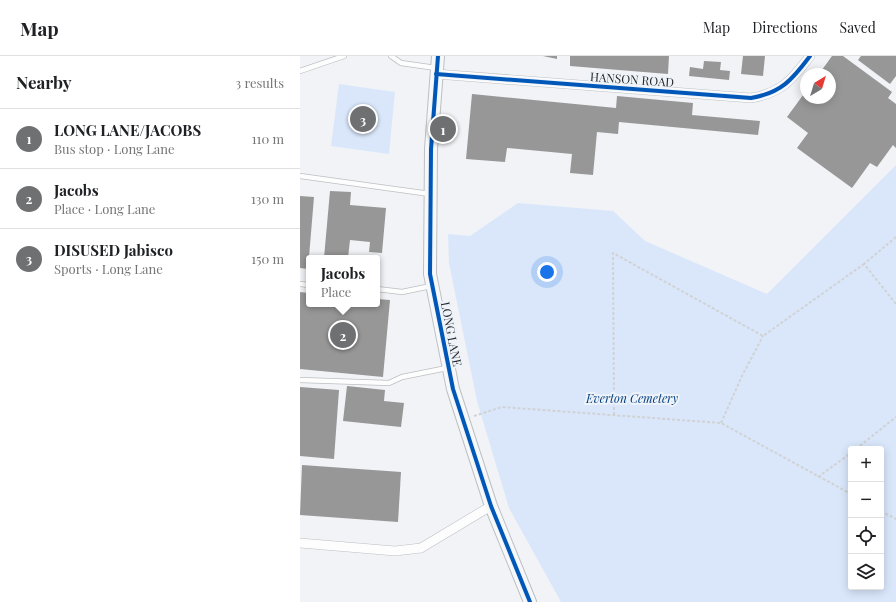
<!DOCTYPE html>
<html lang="en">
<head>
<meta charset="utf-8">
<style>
  :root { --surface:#fff; --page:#f2f2f2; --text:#202124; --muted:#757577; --line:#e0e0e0; --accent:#6e7072 }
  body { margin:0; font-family:"Playfair Display",serif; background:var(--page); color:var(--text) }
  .controls { position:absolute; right:12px; bottom:12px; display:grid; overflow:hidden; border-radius:4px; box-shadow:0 2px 10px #0003 }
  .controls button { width:36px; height:36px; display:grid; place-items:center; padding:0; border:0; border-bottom:1px solid var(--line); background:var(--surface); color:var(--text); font:20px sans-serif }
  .compass { position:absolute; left:500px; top:12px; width:36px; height:36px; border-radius:50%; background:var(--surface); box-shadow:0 2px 10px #0003; rotate:38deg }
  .you { position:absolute; left:247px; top:216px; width:14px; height:14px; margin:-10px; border:3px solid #fff; border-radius:50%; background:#1a73e8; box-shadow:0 0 0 6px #1a73e833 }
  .badge { display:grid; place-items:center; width:26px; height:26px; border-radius:50%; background:var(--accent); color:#fff; font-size:13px; font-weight:700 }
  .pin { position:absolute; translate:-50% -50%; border:2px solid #fff; box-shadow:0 1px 4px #0006 }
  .popup { position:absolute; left:6px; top:199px; width:74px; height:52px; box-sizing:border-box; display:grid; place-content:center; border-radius:4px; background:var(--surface); filter:drop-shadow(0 1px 3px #0005); font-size:13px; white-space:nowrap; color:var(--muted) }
  .popup b { font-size:15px; color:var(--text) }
  .popup::after { content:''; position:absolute; left:50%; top:100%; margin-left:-8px; border:8px solid transparent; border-top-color:var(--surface) }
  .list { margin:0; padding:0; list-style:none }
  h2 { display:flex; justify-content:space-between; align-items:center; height:52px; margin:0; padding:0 16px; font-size:17px }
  h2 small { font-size:13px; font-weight:400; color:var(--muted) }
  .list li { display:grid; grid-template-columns:26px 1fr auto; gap:12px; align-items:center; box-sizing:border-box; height:60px; padding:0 16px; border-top:1px solid var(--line) }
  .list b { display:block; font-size:15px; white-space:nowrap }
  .list p { margin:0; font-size:13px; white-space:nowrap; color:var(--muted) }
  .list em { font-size:13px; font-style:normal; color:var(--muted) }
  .icon { flex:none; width:22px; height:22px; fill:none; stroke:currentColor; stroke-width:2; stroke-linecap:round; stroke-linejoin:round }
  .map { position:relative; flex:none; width:596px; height:546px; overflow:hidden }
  header { display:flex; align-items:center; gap:24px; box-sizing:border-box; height:56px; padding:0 20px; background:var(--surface); border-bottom:1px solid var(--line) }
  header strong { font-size:19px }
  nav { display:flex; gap:22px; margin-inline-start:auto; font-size:14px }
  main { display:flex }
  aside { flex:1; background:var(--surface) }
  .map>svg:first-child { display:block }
</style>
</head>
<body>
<header>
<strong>Map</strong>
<nav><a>Map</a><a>Directions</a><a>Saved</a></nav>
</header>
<main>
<aside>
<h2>Nearby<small>3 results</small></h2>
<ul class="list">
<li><span class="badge">1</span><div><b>LONG LANE/JACOBS</b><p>Bus stop · Long Lane</p></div><em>110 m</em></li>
<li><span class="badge">2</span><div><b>Jacobs</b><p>Place · Long Lane</p></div><em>130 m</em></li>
<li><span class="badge">3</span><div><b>DISUSED Jabisco</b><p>Sports · Long Lane</p></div><em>150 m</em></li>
</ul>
</aside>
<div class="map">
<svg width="596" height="546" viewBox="0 0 596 546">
  <rect width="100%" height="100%" fill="#f1f3f6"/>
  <g fill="#dae7fb" fill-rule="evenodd">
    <path d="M39,28L95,36L89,98L31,90Z"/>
    <path d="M596,109V546H261L209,452L177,345L149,207L148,178L170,180L218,147L313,155L345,185L467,238ZM551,393H581V531H551Z"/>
  </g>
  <g fill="#979797">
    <path d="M243,0H257V3Z"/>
    <path d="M270,0H369L368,18L270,10Z"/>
    <path d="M443,0H465L463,20L441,18Z"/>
    <path d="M532,0H543L592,36L588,42L596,48V92L593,89L577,111L570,107L552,132L497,92L508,77L487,61L506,35V42H530V18H519Z"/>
    <path d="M561,0H596V20L590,28L558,4Z"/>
    <path d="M404,5L421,6L420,14L430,15L429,24L389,20L390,11L403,13Z"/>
    <path d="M172,38L316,52L317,40L393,47L392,59L460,65L458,79L319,66L318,78L297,76L293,119L270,117L272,98L207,92L205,106L166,103Z"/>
    <path d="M30,135L51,136L50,149L86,152L82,197L69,196L70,186L50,184L48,202H24Z"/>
    <path d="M0,140L14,141L8,213L0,212Z"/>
    <path d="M0,236L9,237V248H77V243L90,244L83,321L0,313Z"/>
    <path d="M47,330L85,334L84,345L104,347L101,371L43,365Z"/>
    <path d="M0,331L39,334L34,403L0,400Z"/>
    <path d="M2,409L101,416L98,466L0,459Z"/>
  </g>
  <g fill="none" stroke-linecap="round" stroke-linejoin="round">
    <defs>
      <g id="lane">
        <path d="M91,0L101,7L136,12"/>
        <path d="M0,15L44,0"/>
        <path d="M0,120L130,138"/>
        <path d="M0,228L9,229"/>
        <path d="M77,233L102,236L131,230"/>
        <path d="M0,324L89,327L102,321L147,312"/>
      </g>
      <g id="street">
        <path d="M136,18L451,42C481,37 492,24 510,0"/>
        <path d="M0,487L95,495L121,492L191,450"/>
      </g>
      <path id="secondary" d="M138,0L131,93L130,218L153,333L191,450L230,546"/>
    </defs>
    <use href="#lane" stroke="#bdbfc2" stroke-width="6"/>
    <use href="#street" stroke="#bdbfc2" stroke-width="10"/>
    <use href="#secondary" stroke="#bdbfc2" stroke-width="14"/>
    <g stroke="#d0d2d3" stroke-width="2" stroke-dasharray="3 2" stroke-linecap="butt">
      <path d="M596,181L564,208L596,248"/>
      <path d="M314,359L313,197L463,280L564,208"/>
      <path d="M174,360L202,351L421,367L551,438"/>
      <path d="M421,367L442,320L463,280"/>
      <path d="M556,393L596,361"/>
      <path d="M518,421L551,397"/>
      <path d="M581,455L596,463"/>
    </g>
    <use href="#lane" stroke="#fdfdfe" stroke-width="4.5"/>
    <use href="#street" stroke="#fdfdfe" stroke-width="9"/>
    <use href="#secondary" stroke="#f7f8fa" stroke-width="12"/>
    <defs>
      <g id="cycleway">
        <path d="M138,0L131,93L130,218L153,333L191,450L230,546"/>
        <path d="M136,18L451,42C481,37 492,24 510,0"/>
      </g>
    </defs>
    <use href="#cycleway" stroke="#eef3f9" stroke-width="6"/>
    <use href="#cycleway" stroke="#0057b8" stroke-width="4"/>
  </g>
  <g text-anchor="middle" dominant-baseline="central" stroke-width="4" stroke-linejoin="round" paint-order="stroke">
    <g font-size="12" fill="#27292b" stroke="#eef3f9">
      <text transform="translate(332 23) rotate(4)">HANSON ROAD</text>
      <text transform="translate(152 278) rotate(79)">LONG LANE</text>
    </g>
    <g font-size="12" font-style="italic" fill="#033e81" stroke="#eef3f9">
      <text x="332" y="342">Everton Cemetery</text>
    </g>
  </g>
</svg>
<div class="controls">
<button>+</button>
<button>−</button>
<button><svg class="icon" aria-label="locate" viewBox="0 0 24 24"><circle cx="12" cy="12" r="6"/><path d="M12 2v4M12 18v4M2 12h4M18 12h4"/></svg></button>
<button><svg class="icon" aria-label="layers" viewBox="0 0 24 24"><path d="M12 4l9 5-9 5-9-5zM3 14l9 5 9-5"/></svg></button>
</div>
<svg class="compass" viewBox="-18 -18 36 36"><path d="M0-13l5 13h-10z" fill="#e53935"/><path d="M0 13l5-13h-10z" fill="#757577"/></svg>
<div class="you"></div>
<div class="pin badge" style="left:143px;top:73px">1</div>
<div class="pin badge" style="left:43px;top:279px">2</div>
<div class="popup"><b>Jacobs</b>Place</div>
<div class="pin badge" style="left:63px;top:63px">3</div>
</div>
</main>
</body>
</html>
